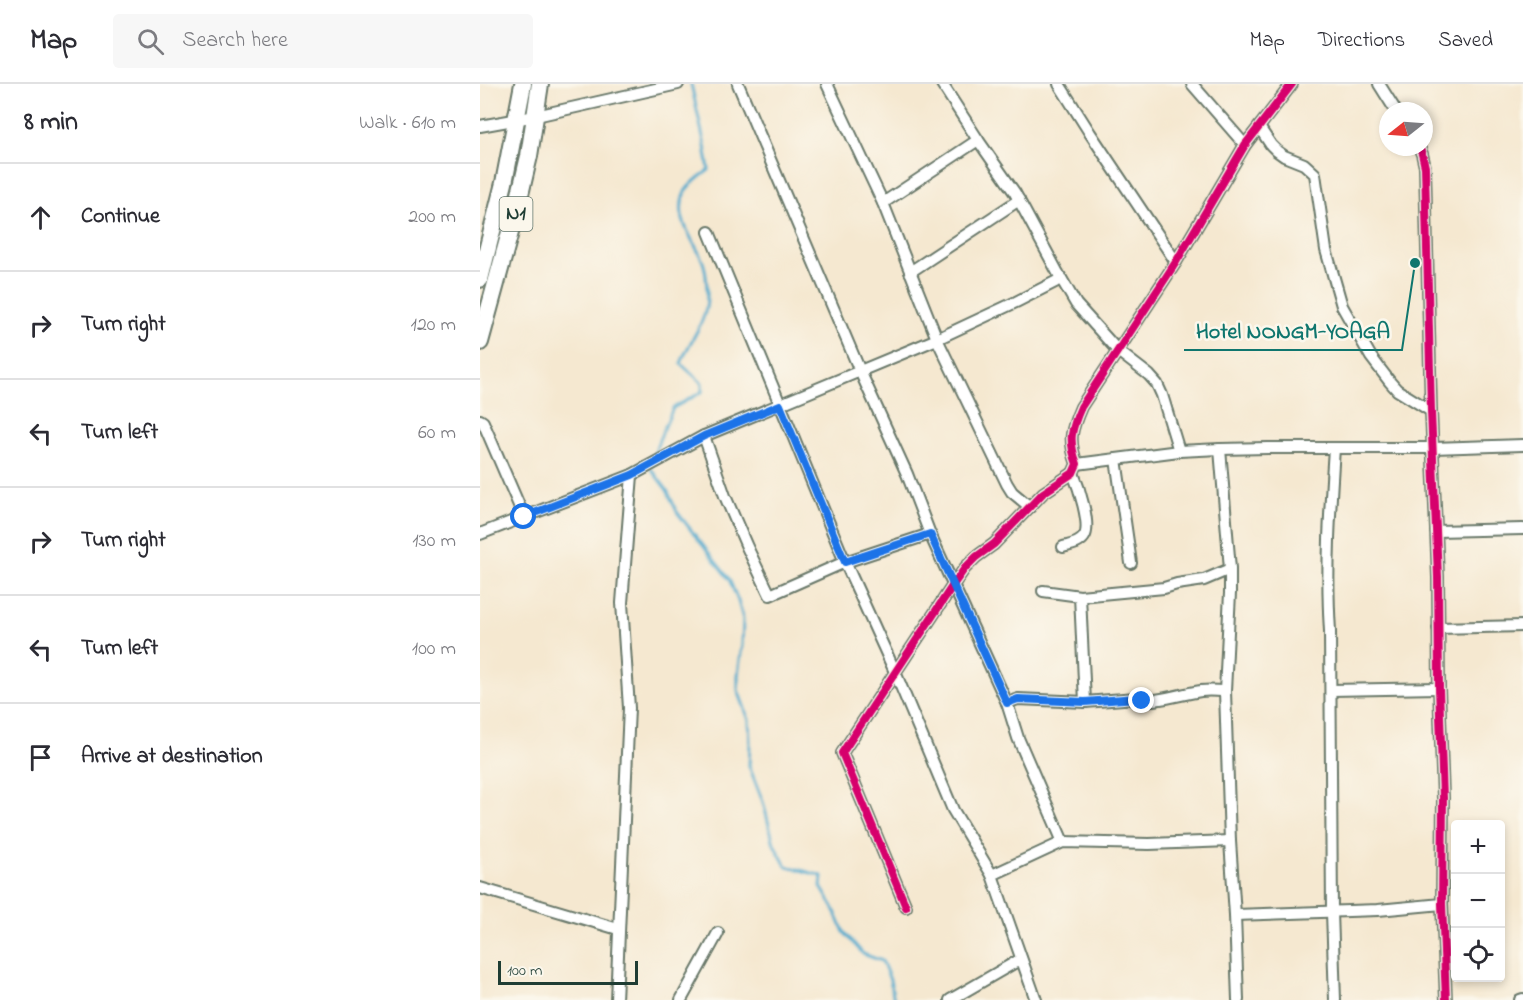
<!DOCTYPE html>
<html lang="en">
<head>
<meta charset="utf-8">
<style>
  :root { --surface:#fff; --page:#f7f7f7; --text:#2b2b33; --muted:#7c7c81; --line:#e1e1e2 }
  body { margin:0; font-family:"Indie Flower",sans-serif; background:var(--page); color:var(--text) }
  .controls { position:absolute; right:18px; bottom:18px; display:grid; overflow:hidden; border-radius:6px; box-shadow:0 3px 9px #0003 }
  .controls button { width:54px; height:54px; display:grid; place-items:center; padding:0; border:0; border-bottom:2px solid var(--line); background:var(--surface); color:var(--text); font:30px sans-serif }
  .compass { position:absolute; left:899px; top:18px; width:54px; height:54px; border-radius:50%; background:var(--surface); box-shadow:0 3px 9px #0003; rotate:253deg }
  .scale { position:absolute; left:18px; bottom:15px; width:140px; box-sizing:border-box; padding-left:6px; border:3px solid #1f3d34; border-top:0; font-size:16px; line-height:21px; white-space:nowrap; color:#1f3d34; -webkit-text-stroke:4px #fbf7ec; paint-order:stroke }
  .stop { position:absolute; width:18px; height:18px; margin:-14px; border:4px solid #1a73e8; border-radius:50%; background:#fff }
  .stop.end { background:#1a73e8; border-color:#fff; box-shadow:0 2px 6px #0008 }
  .list { margin:0; padding:0; list-style:none }
  h2 { display:flex; justify-content:space-between; align-items:center; height:78px; margin:0; padding:0 24px; font-size:26px }
  h2 small { font-size:20px; font-weight:400; color:var(--muted) }
  .list li { display:grid; grid-template-columns:39px 1fr auto; gap:18px; align-items:center; box-sizing:border-box; height:108px; padding:0 24px; border-top:2px solid var(--line) }
  .list b { display:block; font-size:22px; white-space:nowrap }
  .list em { font-size:20px; font-style:normal; color:var(--muted) }
  .icon { flex:none; width:33px; height:33px; fill:none; stroke:currentColor; stroke-width:2; stroke-linecap:round; stroke-linejoin:round }
  .map { position:relative; flex:none; width:1043px; height:916px; overflow:hidden }
  header { display:flex; align-items:center; gap:36px; box-sizing:border-box; height:84px; padding:0 30px; background:var(--surface); border-bottom:2px solid var(--line) }
  header strong { font-size:28px }
  nav { display:flex; gap:33px; margin-inline-start:auto; font-size:21px }
  .search { width:420px; height:54px; background:var(--page); display:flex; align-items:center; gap:15px; box-sizing:border-box; padding:0 21px; border-radius:6px; color:var(--muted); font-size:22px }
  main { display:flex }
  aside { flex:1; background:var(--surface) }
  .map>svg:first-child { display:block }
</style>
</head>
<body>
<header>
<strong>Map</strong>
<div class="search"><svg class="icon" aria-label="search" viewBox="0 0 24 24"><circle cx="10" cy="10" r="6"/><path d="M15 15l6 6"/></svg>Search here</div>
<nav><a>Map</a><a>Directions</a><a>Saved</a></nav>
</header>
<main>
<aside>
<h2>8 min<small>Walk · 610 m</small></h2>
<ul class="list">
<li><svg class="icon" aria-label="ahead" viewBox="0 0 24 24"><path d="M12 20V5M6 11l6-6 6 6"/></svg><div><b>Continue</b></div><em>200 m</em></li>
<li><svg class="icon" aria-label="right" viewBox="0 0 24 24"><path d="M7 20v-9h11M14 6l5 5-5 5"/></svg><div><b>Turn right</b></div><em>120 m</em></li>
<li><svg class="icon" aria-label="left" viewBox="0 0 24 24"><path d="M17 20v-9H6M10 6l-5 5 5 5"/></svg><div><b>Turn left</b></div><em>60 m</em></li>
<li><svg class="icon" aria-label="right" viewBox="0 0 24 24"><path d="M7 20v-9h11M14 6l5 5-5 5"/></svg><div><b>Turn right</b></div><em>130 m</em></li>
<li><svg class="icon" aria-label="left" viewBox="0 0 24 24"><path d="M17 20v-9H6M10 6l-5 5 5 5"/></svg><div><b>Turn left</b></div><em>100 m</em></li>
<li><svg class="icon" aria-label="arrive" viewBox="0 0 24 24"><path d="M6 21V4h12l-3 4 3 4H6"/></svg><div><b>Arrive at destination</b></div></li>
</ul>
</aside>
<div class="map">
<svg width="1043" height="916" viewBox="0 0 1043 916">
  <rect width="100%" height="100%" fill="#fbf7ec"/>
  <filter id="ink" filterUnits="userSpaceOnUse"><feTurbulence type="fractalNoise" baseFrequency=".0167" numOctaves="2"/><feDisplacementMap in="SourceGraphic" scale="12" xChannelSelector="R" yChannelSelector="G"/><feConvolveMatrix kernelMatrix="1 2 1 2 8 2 1 2 1" color-interpolation-filters="sRGB"/></filter>
  <filter id="wash" filterUnits="userSpaceOnUse"><feTurbulence type="fractalNoise" baseFrequency=".008" numOctaves="4" result="noise"/><feDisplacementMap in="SourceGraphic" scale="24" xChannelSelector="R" yChannelSelector="G"/><feGaussianBlur stdDeviation="1.35" result="paint"/><feColorMatrix in="noise" values="0 0 0 0 0 0 0 0 0 0 0 0 0 0 0 0 0 1.4 0 .05"/><feComposite in="paint" operator="in"/></filter>
  <g filter="url(#wash)">
    <rect width="100%" height="100%" fill="#f5e8d0"/>
    <g fill="none" stroke-linecap="round" stroke-linejoin="round">
      <g stroke="#51aace" stroke-width="3">
        <path d="M173,375L179,356L193,324L222,308V299L201,280C207,260 222,245 226,224C228,213 227,189 223,178C214,155 193,135 205,108C209,100 221,92 229,86L225,62L211,0"/>
        <path d="M171,385L187,406L197,428L249,495L258,517L263,535L262,561L258,591V606L269,636L270,660L269,682L283,718L294,760L306,782L342,792L341,803L353,823L364,848L383,870L402,877L410,896L414,916"/>
      </g>
    </g>
  </g>
  <g filter="url(#ink)">
    <g fill="none" stroke-linecap="round" stroke-linejoin="round">
      <defs>
        <g id="minor">
          <path d="M258,0L380,287L427,390L450,450L527,619L538,654L583,758"/>
          <path d="M347,0L403,119L457,255L527,400L532,408L550,423"/>
          <path d="M462,0L498,56L535,109L578,189L596,220L638,267L669,291L677,300L682,311L699,367"/>
          <path d="M579,0L610,49L696,178"/>
          <path d="M712,0L765,61"/>
          <path d="M899,0L916,27"/>
          <path d="M0,42L56,32L198,0"/>
          <path d="M779,43L791,61L797,67L804,72L824,80L835,90L846,166L862,222L891,273L910,298L917,306L951,327"/>
          <path d="M939,63L942,70L945,83L951,327L958,493L959,604L963,714L962,820L966,916"/>
          <path d="M403,119L498,56"/>
          <path d="M229,148L365,478L415,588L473,726L512,791L556,916"/>
          <path d="M430,188L539,116"/>
          <path d="M0,336L3,338L44,433"/>
          <path d="M224,352L245,412L267,463L290,511L365,478L450,450"/>
          <path d="M854,364C850,425 846,486 850,547L852,828L855,916"/>
          <path d="M740,365L750,485V509L745,607L750,757L755,831L758,916"/>
          <path d="M636,375L651,479"/>
          <path d="M597,380L699,367L740,365L788,364H953L1043,361"/>
          <path d="M956,447L1043,445"/>
          <path d="M0,450L152,391L224,352L457,255L536,218L581,195"/>
          <path d="M583,463C590,461 599,460 604,453C612,442 598,401 593,389"/>
          <path d="M563,507L600,512L605,618"/>
          <path d="M600,512L684,504L697,500L724,496L750,485"/>
          <path d="M958,544L1043,542"/>
          <path d="M851,606L959,604"/>
          <path d="M527,619L538,615L605,618L656,614C671,621 704,609 721,607C729,606 737,607 745,607"/>
          <path d="M512,791L583,758L669,760L750,757"/>
          <path d="M0,804L138,845"/>
          <path d="M426,823L362,669L473,501L485,484L496,473L514,460L563,409L593,389L597,380C588,356 591,346 601,323L696,178L765,61L812,0"/>
          <path d="M755,831L898,826L962,820"/>
          <path d="M136,916L149,624L142,519L152,391"/>
          <path d="M201,916L238,849"/>
          <path d="M470,916L541,875"/>
          <path d="M1040,916L1043,915"/>
        </g>
        <g id="highway">
          <path d="M0,195L24,99L43,0"/>
          <path d="M0,258L38,119L49,72L60,0"/>
        </g>
      </defs>
      <use href="#minor" stroke="#6a796b" stroke-width="14"/>
      <use href="#highway" stroke="#6a796b" stroke-width="20"/>
      <use href="#minor" stroke="#fff" stroke-width="10"/>
      <use href="#highway" stroke="#fff" stroke-width="16"/>
      <defs>
        <g id="cycleway">
          <path d="M939,63L942,70L945,83L951,327L958,493L959,604L963,714L962,820L966,916"/>
          <path d="M426,823L362,669L473,501L485,484L496,473L514,460L563,409L593,389L597,380C588,356 591,346 601,323L696,178L765,61L812,0"/>
        </g>
      </defs>
      <use href="#cycleway" stroke="#fbf7ec" stroke-width="11"/>
      <use href="#cycleway" stroke="#d6006c" stroke-width="8"/>
    </g>
  </g>
  <g fill="none" stroke-linecap="round" stroke-linejoin="round" filter="url(#ink)">
    <path stroke="#1a73e8" stroke-width="8" d="M44,433L152,391L224,352L300,321L365,478L450,450L527,619L538,615L605,618L656,614L662,617"/>
  </g>
  <g text-anchor="middle" dominant-baseline="central" stroke-width="5" stroke-linejoin="round" paint-order="stroke">
    <rect fill="#fbf7ec" stroke="#61756b" stroke-width="1.5" x="19.5" y="113" width="33" height="34" rx="4.5"/>
    <g font-size="20" font-weight="bold" fill="#1f3d34">
      <text x="36" y="130">N1</text>
    </g>
  </g>
  <path fill="none" stroke="#0f766e" stroke-width="2" d="M935 179L922 266H704"/>
  <circle fill="#0f766e" stroke="#fbf7ec" stroke-width="2" cx="935" cy="179" r="6"/>
  <g font-size="22" text-anchor="middle" font-weight="bold" fill="#0f766e" stroke="#fbf7ec" stroke-width="5" stroke-linejoin="round" paint-order="stroke">
    <text x="813" y="254">Hotel NONGM-YOAGA</text>
  </g>
</svg>
<div class="controls">
<button>+</button>
<button>−</button>
<button><svg class="icon" aria-label="locate" viewBox="0 0 24 24"><circle cx="12" cy="12" r="6"/><path d="M12 2v4M12 18v4M2 12h4M18 12h4"/></svg></button>
</div>
<svg class="compass" viewBox="-18 -18 36 36"><path d="M0-13l5 13h-10z" fill="#e53935"/><path d="M0 13l5-13h-10z" fill="#7c7c81"/></svg>
<div class="scale">100 m</div>
<div class="stop" style="left:44px;top:433px"></div>
<div class="stop end" style="left:662px;top:617px"></div>
</div>
</main>
</body>
</html>
